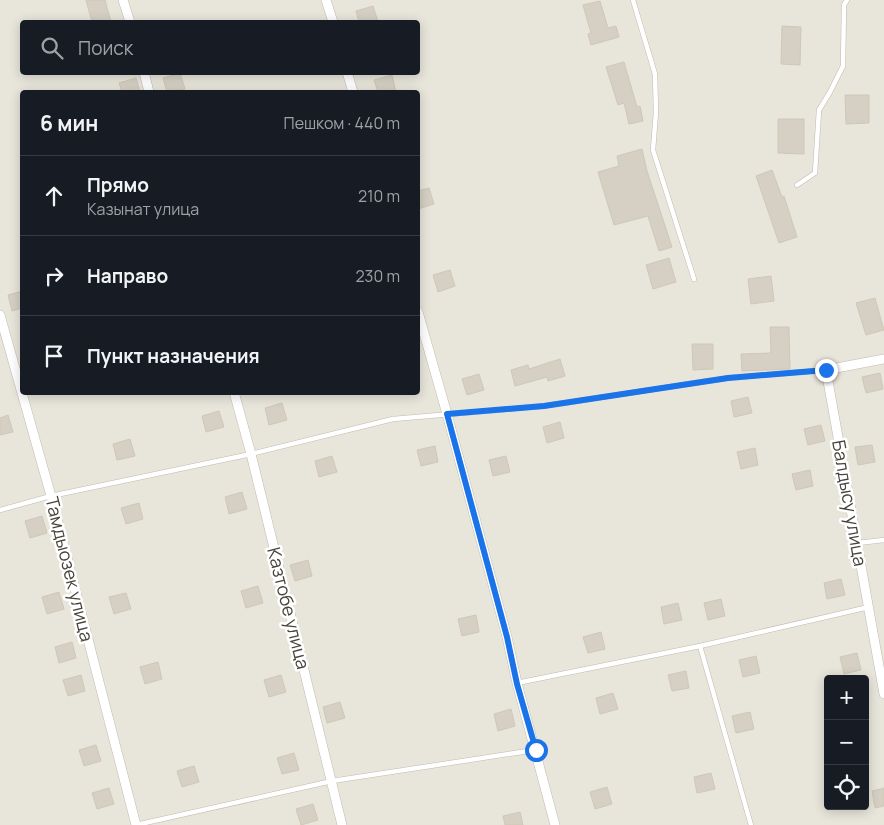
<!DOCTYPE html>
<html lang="ru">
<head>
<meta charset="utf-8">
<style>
  :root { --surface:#171b24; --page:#20242c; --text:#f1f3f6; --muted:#9ea1a6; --line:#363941 }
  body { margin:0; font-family:Manrope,sans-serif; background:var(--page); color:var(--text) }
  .controls { position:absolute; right:15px; bottom:15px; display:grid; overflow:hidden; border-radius:5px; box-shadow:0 2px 12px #0003 }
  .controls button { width:45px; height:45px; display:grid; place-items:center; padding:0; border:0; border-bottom:1px solid var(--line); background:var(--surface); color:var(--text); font:25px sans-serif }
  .stop { position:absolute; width:15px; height:15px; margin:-11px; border:4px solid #1a73e8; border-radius:50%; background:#fff }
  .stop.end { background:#1a73e8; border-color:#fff; box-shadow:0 1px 5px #0008 }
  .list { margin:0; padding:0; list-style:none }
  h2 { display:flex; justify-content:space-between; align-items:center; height:65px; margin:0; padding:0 20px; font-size:21px }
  h2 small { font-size:16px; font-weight:400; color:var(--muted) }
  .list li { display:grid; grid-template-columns:32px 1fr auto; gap:15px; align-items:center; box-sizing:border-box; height:80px; padding:0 20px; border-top:1px solid var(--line) }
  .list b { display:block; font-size:19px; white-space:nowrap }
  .list p { margin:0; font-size:16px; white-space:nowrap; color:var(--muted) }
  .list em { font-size:16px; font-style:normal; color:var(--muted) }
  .icon { flex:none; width:28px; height:28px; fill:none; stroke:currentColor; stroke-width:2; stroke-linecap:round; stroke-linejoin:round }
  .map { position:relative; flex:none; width:884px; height:825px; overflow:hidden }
  .search { position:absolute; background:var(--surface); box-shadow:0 2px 12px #0003; left:20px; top:20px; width:400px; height:55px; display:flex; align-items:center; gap:12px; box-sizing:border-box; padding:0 18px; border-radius:5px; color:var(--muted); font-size:19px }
  .panel { position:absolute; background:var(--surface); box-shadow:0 2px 12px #0003; left:20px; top:90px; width:400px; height:305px; border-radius:5px }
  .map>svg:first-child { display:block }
</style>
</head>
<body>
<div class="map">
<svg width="884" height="825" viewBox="0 0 884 825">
  <rect width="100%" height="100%" fill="#f4f3ec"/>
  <path fill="#e8e5db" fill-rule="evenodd" d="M0,0H884V825H0ZM22,22H418V72H22ZM22,92H418V392H22ZM828,679H865V806H828Z"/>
  <g fill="#d5d0c3" stroke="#cfc8b7">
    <path d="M86,0H105L111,22H92Z"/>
    <path d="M600,1L608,28L616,26L619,37L591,45L588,34L591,33L583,5Z"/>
    <path d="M373,6L378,22H359L356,11Z"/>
    <path d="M782,26L801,27L800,65L781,64Z"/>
    <path d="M624,62L637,107L640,106L643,121L629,124L624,103L618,105L606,67Z"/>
    <path d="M180,73L185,89L167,92L163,78Z"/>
    <path d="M392,75L396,92H378L374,80Z"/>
    <path d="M136,78L140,92H122L119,83Z"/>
    <path d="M845,95H869V123L846,124Z"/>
    <path d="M778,119H804V154L778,153Z"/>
    <path d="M642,149L647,171L672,247L659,251L648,216L614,225L598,172L619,166L617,156Z"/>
    <path d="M772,170L782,197L784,196L797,237L779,243L756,176Z"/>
    <path d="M429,188L434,204L418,209V191Z"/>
    <path d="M669,258L676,282L653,289L646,265Z"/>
    <path d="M450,270L455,286L438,292L433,275Z"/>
    <path d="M771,276L774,301L751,304L748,279Z"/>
    <path d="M22,291V308L12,311L8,295Z"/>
    <path d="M875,298L884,330L866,335L856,303Z"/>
    <path d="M770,327H789L790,369L742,371L741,354L771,353Z"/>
    <path d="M692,344H713V369L693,370Z"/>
    <path d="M560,359L565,376L548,381L547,377L515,386L511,370L528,365L529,369Z"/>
    <path d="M880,373L883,389L866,393L862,377Z"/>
    <path d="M479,374L484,390L467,395L462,379Z"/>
    <path d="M748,397L752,413L734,417L731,401Z"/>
    <path d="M282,403L287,420L269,425L265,408Z"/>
    <path d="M219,411L224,427L206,432L202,416Z"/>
    <path d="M8,415L13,432L0,435V418Z"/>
    <path d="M560,422L564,438L547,443L543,427Z"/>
    <path d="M821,425L825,441L808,445L804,429Z"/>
    <path d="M130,439L135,456L117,460L113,444Z"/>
    <path d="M872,445L875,462L858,465L855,447Z"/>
    <path d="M435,446L438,462L421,466L417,450Z"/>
    <path d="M755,448L758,465L741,469L737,452Z"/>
    <path d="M332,456L337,472L319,477L315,461Z"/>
    <path d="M506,456L510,472L493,476L489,460Z"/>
    <path d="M810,470L813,486L796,490L792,474Z"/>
    <path d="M242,492L247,509L229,514L225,497Z"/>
    <path d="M139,503L143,519L126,524L121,508Z"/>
    <path d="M42,516L47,533L30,538L25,521Z"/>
    <path d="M308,560L312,576L295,581L290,565Z"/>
    <path d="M841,579L845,595L827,599L824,583Z"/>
    <path d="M258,586L263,603L246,608L241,591Z"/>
    <path d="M59,592L64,609L47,614L42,597Z"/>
    <path d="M126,593L131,609L114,614L109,597Z"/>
    <path d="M721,599L725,616L708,620L704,603Z"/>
    <path d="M678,603L682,620L664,624L661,607Z"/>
    <path d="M476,615L479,632L462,636L458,619Z"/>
    <path d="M601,632L605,649L588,653L583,637Z"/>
    <path d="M72,642L76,658L59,663L55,647Z"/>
    <path d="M857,653L861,670L844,674L840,657Z"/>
    <path d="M756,656L760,673L743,677L739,660Z"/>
    <path d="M158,662L162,679L145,684L140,667Z"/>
    <path d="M686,671L689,688L672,691L668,675Z"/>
    <path d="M81,675L85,691L68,696L63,680Z"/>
    <path d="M281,675L286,692L269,697L264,680Z"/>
    <path d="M613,693L618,709L600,714L596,698Z"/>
    <path d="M340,702L345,718L327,723L323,707Z"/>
    <path d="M511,709L515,726L498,731L494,714Z"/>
    <path d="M750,712L754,729L736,733L732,716Z"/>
    <path d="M96,745L101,761L84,766L79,750Z"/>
    <path d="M294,753L299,770L282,774L277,758Z"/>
    <path d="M194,766L199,782L182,787L177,771Z"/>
    <path d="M711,773L715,789L697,793L694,777Z"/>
    <path d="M607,787L612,804L595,809L590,792Z"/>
    <path d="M109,788L114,804L97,809L92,793Z"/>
    <path d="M884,788V806L875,808L872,791Z"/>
    <path d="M313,804L318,820L301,825L296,809Z"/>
    <path d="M520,812L523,825H505L503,816Z"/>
  </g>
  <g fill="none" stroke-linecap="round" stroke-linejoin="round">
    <defs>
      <g id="service">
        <path d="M633,0L655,74L656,112L653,150L694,279"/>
        <path d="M797,185L815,173L819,110L830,92L843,66L844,5L847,0"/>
        <path d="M0,510L51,496L251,454L393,419L544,406L728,378L826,370"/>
        <path d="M858,543L884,540"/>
        <path d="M700,646L751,825"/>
        <path d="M517,683L700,646L869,607"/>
        <path d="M136,825L332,781L535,750"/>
      </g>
      <g id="minor">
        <path d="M123,0L130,22"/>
        <path d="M326,0L333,22"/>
        <path d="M144,72L149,92"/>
        <path d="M347,72L353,92"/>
        <path d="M418,312L447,414L507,637L517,683L555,825"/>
        <path d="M0,315L51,496L136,825"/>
        <path d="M884,359L826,370L884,694"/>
        <path d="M234,392L251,454L342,825"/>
      </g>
    </defs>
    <use href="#service" stroke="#bfbbb0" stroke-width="5.5"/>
    <use href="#minor" stroke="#bfbbb0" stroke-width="10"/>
    <use href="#service" stroke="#fff" stroke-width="4.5"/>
    <use href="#minor" stroke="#fff" stroke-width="9"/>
  </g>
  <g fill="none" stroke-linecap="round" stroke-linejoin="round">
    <path stroke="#1a73e8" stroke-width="6" d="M536,750L517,684L507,637L447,414L544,406L728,378L826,370"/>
  </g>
  <g text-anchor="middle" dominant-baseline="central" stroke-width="5" stroke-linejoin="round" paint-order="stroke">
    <g font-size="18" fill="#48443b" stroke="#fff">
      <text transform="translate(850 503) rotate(80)">Балдысу улица</text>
      <text transform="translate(70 569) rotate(76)">Тамдыозек улица</text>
      <text transform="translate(289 608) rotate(76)">Казтобе улица</text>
    </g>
  </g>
</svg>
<div class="controls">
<button>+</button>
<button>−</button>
<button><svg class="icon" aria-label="locate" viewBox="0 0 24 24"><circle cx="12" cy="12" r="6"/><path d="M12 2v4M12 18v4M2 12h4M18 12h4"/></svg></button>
</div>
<div class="stop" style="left:536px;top:750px"></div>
<div class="stop end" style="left:826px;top:370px"></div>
<div class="search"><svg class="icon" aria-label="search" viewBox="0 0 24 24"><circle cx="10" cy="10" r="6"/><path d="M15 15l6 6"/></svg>Поиск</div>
<section class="panel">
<h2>6 мин<small>Пешком · 440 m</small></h2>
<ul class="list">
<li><svg class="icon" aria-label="ahead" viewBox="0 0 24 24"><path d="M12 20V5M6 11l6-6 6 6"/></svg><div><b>Прямо</b><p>Казынат улица</p></div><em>210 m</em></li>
<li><svg class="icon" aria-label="right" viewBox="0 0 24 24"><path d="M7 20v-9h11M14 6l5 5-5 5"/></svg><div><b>Направо</b></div><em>230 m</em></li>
<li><svg class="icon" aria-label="arrive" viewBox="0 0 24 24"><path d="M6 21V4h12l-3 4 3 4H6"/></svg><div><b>Пункт назначения</b></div></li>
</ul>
</section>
</div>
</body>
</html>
